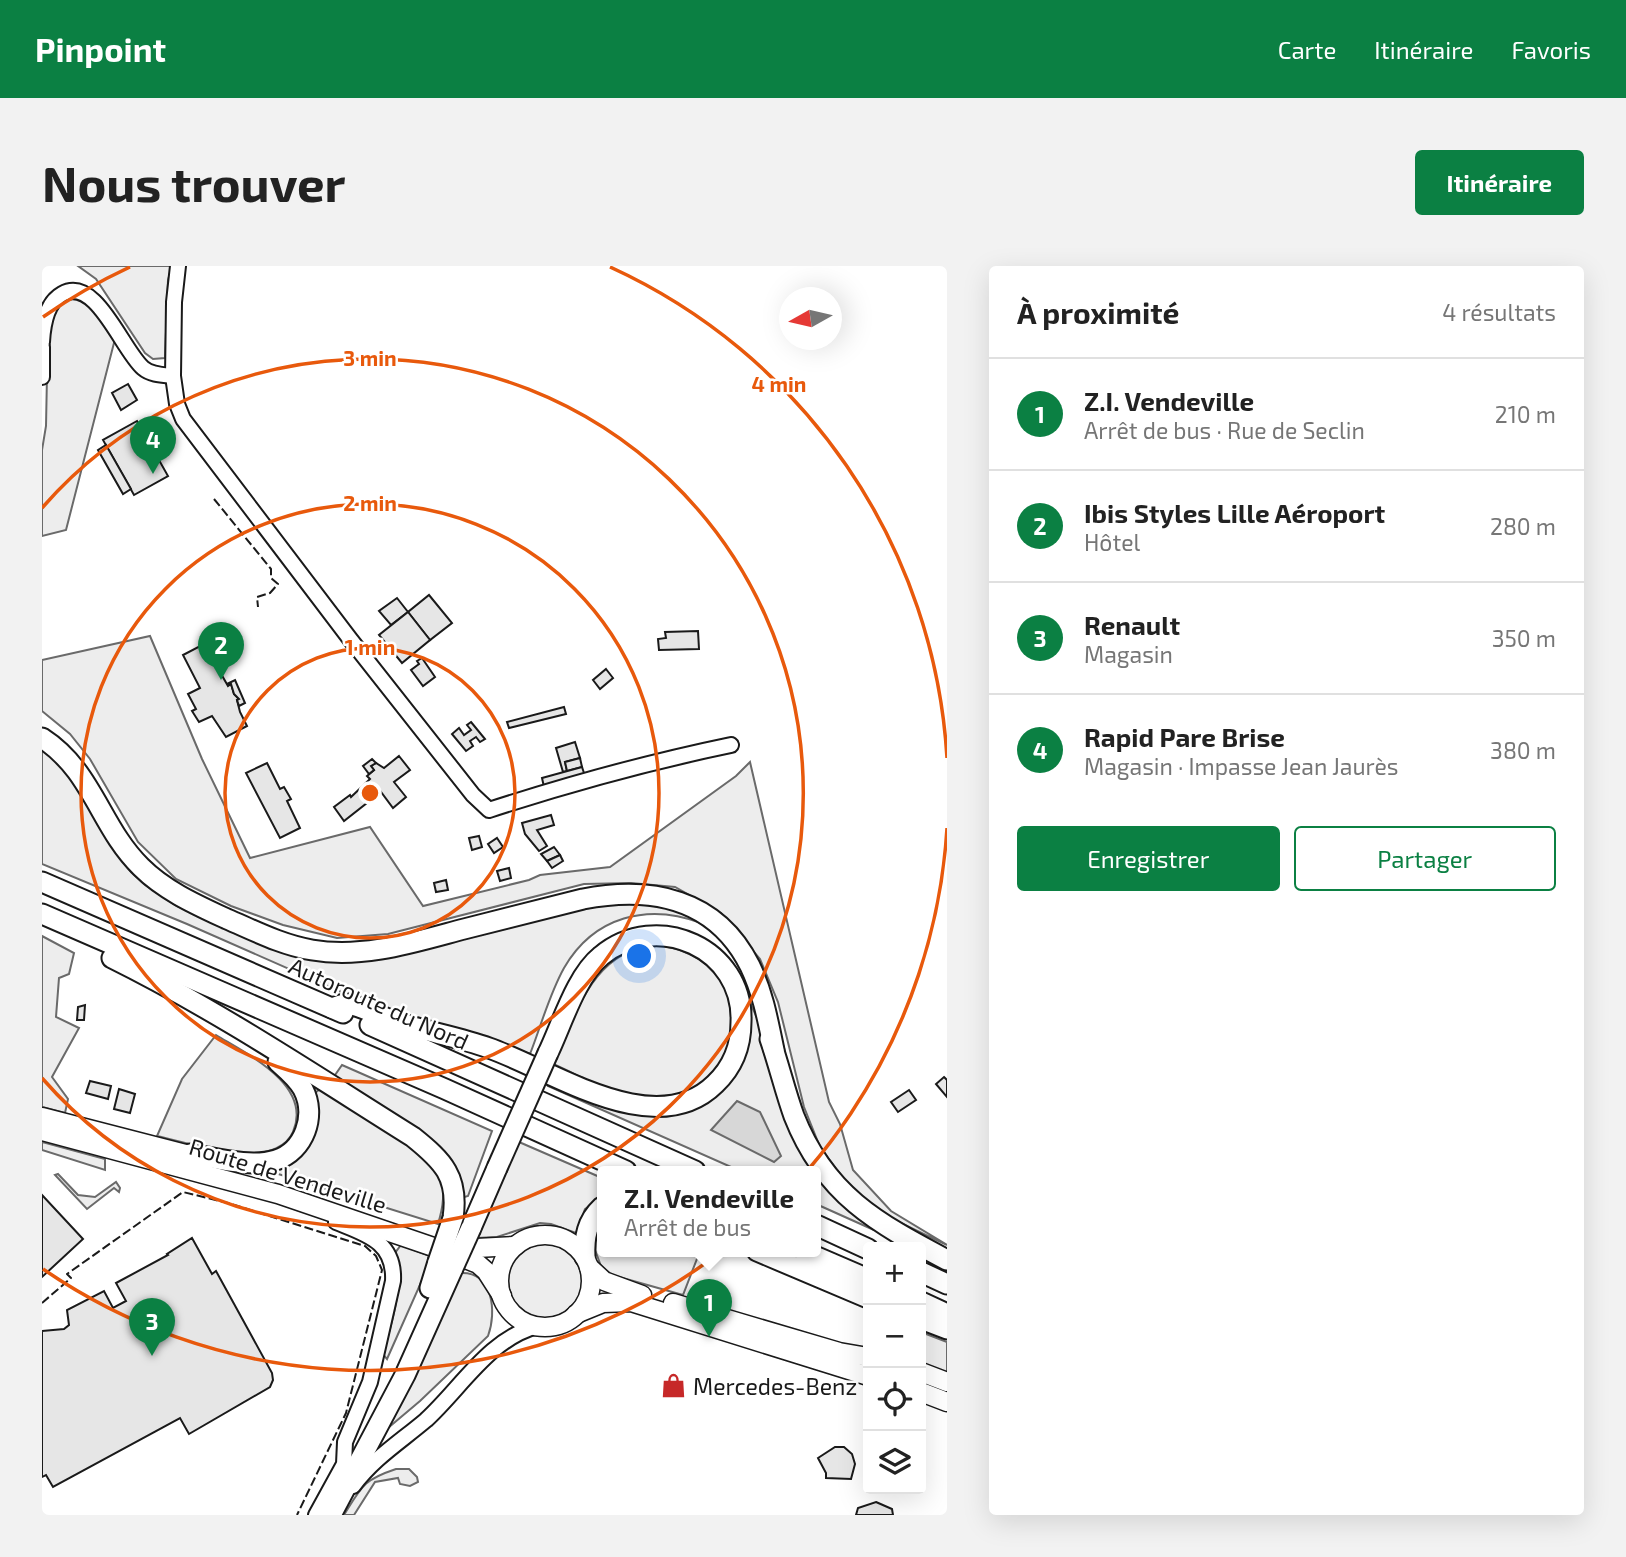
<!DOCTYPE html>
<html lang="fr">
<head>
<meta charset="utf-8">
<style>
  :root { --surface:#fff; --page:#f2f2f2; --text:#222; --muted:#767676; --line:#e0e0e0; --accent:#0b8043 }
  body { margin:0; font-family:"Exo 2",sans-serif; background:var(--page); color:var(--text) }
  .controls { position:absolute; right:21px; bottom:21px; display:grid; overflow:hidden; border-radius:7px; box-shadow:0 7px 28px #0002 }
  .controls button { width:63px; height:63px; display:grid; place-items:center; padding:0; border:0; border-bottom:2px solid var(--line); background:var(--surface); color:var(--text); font:35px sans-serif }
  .compass { position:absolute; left:737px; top:21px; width:63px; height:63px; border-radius:50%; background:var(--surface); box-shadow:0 7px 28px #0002; rotate:262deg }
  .you { position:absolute; left:598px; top:691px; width:24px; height:24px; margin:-18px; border:5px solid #fff; border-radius:50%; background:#1a73e8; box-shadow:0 0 0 10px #1a73e833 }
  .badge { display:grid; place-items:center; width:46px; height:46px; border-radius:50%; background:var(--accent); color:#fff; font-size:23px; font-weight:700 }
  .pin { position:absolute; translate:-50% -58px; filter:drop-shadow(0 2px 4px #0008) }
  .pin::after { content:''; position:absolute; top:37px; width:24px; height:21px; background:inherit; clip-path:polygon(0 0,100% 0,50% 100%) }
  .popup { position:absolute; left:555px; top:900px; width:224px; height:91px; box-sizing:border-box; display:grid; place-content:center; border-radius:7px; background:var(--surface); filter:drop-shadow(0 2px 5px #0005); font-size:23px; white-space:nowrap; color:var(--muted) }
  .popup b { font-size:26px; color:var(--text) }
  .popup::after { content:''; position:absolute; left:50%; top:100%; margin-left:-14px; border:14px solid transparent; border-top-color:var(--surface) }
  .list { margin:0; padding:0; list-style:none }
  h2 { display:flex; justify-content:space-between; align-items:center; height:91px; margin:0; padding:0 28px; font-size:30px }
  h2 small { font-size:23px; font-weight:400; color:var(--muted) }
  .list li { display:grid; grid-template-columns:46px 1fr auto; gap:21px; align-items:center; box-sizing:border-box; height:112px; padding:0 28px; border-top:2px solid var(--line) }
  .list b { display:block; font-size:26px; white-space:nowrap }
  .list p { margin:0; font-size:23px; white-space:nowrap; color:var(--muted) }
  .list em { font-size:23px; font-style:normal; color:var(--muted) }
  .actions { display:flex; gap:14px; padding:21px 28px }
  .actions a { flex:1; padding:16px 0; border:2px solid var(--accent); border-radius:7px; text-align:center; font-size:24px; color:var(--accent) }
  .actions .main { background:var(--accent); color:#fff }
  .icon { flex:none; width:38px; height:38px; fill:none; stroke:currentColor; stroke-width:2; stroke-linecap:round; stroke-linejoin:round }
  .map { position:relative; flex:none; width:905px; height:1249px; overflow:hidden; border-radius:7px }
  header { display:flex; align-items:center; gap:42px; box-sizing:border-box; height:98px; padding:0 35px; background:var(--accent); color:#fff }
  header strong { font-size:33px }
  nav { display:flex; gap:38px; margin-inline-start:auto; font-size:24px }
  .intro { display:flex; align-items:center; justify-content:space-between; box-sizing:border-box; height:168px; padding:0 42px }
  h1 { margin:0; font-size:49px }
  .button { padding:18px 32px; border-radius:7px; background:var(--accent); color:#fff; font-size:24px; font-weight:700 }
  main { display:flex; gap:42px; padding:0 42px }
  aside { flex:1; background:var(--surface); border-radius:7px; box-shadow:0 7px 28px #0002 }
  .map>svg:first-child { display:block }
</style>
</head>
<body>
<header>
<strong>Pinpoint</strong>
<nav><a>Carte</a><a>Itinéraire</a><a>Favoris</a></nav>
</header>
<div class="intro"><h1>Nous trouver</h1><a class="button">Itinéraire</a></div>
<main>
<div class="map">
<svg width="905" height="1249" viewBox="0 0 905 1249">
  <rect width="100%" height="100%" fill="#fff"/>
  <g fill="#ededed" stroke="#6a6a6a" stroke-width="2">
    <path d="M36,0H130L126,14L123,92L111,93L103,87L54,13Z"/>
    <path d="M33,30L45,36L73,73L24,264L0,270V184L4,160L6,58C11,43 18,35 33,30Z"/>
    <path d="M108,370L160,493L208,592L328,561L381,640L487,614L498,609L568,601L694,510L708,496L787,836L798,858L811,904L849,945L905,979L840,948L805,917L778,881L762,841L736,736L718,693L679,647L633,621L589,617L542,618L346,668L295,672L241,659L189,640L134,613L96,576L48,493L28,468L0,445V394Z"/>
    <path d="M0,483L21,502L46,535L65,574L89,606L103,619L135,640L255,688L577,636L638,643L659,657C606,637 552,650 522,702C507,729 499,760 488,788L448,773L398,760L322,736L145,658L0,598Z"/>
    <path d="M0,670L32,687L27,708L17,712L14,751L37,762L10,811L26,833L23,847L0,841Z"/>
    <path d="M614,679C727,692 708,838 602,832C571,830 539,810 511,798C535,748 549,685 614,679Z"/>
    <path d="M701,721L796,931L832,964L774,938V905H698L506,820L509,813L561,837L676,826Z"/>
    <path d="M174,769C205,788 271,819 251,866C244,882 227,886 211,888C182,890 143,876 115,870L140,813Z"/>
    <path d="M300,799L450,865L426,930L419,932L412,900L399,882L291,812Z"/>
    <path d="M278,823C311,844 385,880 399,915C404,929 400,945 396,958L233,907V902L249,897L273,827Z"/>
    <path d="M0,876L63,893V904L0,884Z"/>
    <path d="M477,876L560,912V930L543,943L534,967L509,958L498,957L455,971L434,972Z"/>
    <path d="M16,908L36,929L53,931L74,916L78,922L77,926L72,922L45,943L13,909Z"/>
    <path d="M560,955V985H658L641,1029L570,1009L559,1000L553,984L552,972Z"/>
    <circle cx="503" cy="1015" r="37"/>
    <path d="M359,979L388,990L385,1003L345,1093L341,1088C350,1055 362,1022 353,987Z"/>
    <path d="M418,1007C451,1005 455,1046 446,1070L378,1135L346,1162Z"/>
    <path d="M879,1066L905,1076V1108L879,1098Z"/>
    <path d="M354,1203H367L375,1211L376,1216L368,1220L358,1218L356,1212L333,1216L312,1249H302C320,1220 321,1214 354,1203Z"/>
  </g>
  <path fill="#d7d7d7" stroke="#6a6a6a" stroke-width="2" d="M695,835L718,846L739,890L732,896L669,864Z"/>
  <g fill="#e6e6e6" stroke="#1a1a1a" stroke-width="2">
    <path d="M86,118L95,134L79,144L70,127Z"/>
    <path d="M95,155L126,210L92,229L61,174Z"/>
    <path d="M64,179L89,223L81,228L56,184Z"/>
    <path d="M387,329L410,357L388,374L366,346Z"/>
    <path d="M355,332L366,346L349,359L337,345Z"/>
    <path d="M366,346L388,374L360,397L337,369Z"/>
    <path d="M656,365L657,383L617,384L616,373L624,372L623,366Z"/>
    <path d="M162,378L186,420L189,418L192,428L197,433L195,434L198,446L205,460L184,471L170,450L157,456L150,445L154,443L146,428L158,422L141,389Z"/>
    <path d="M380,392L393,411L381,420L369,404L377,398L375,395Z"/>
    <path d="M564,403L571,412L558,423L551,414Z"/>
    <path d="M193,414L203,437L197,440L195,434L197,433L192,428L189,418H185Z"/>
    <path d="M522,441L524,448L467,462L465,456Z"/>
    <path d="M429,456L443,473L438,476L434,471L428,475L431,480L424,485L410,468L417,462L422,469L429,464L425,459Z"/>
    <path d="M533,476L538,492L523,496L525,505L521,506L514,482Z"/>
    <path d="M357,490L368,504L352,516L364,531L351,542L339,526L302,555L292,541L308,529L309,531L328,513L325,510L332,504L329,500L334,497L342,502Z"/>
    <path d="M538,492L540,501L525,505L523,496Z"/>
    <path d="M330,493L334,497L329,500L332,504L327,508L321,500Z"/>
    <path d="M225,497L238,523L242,521L249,533L245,535L258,562L238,572L204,507Z"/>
    <path d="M540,501L543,510L502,521L500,512Z"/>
    <path d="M509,549L512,559L495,564L505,580L497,585L483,568L480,557Z"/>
    <path d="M437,570L440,581L430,584L427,572Z"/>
    <path d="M455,572L461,581L452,587L446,578Z"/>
    <path d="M512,581L518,589L505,595L499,588Z"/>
    <path d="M518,589L521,595L510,602L505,595Z"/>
    <path d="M467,602L469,612L458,615L455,605Z"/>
    <path d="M404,614L406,624L394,626L392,617Z"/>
    <path d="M43,739L42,754H35L36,741Z"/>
    <path d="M902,811L905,814V831L894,818Z"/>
    <path d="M48,815L69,820L66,833L44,827Z"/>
    <path d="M77,823L93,828L88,847L72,843Z"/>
    <path d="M867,824L874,834L856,846L849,836Z"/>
    <path d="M0,929L41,973L0,1011Z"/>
    <path d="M150,972L170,1008L174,1005L230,1107L231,1114L228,1121L147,1168L138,1152L11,1221L4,1209L0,1211V1065L22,1063L27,1059L25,1044L62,1025L71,1042L84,1035L74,1017L126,989L125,988Z"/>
    <path d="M793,1181H802L810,1188L813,1198L809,1213L784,1212V1207L776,1192Z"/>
    <path d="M834,1236L850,1243L851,1249H814L816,1242Z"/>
  </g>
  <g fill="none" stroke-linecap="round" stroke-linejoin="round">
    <defs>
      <g id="minor">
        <path d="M136,0L132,36L131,110L135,138L141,153L308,373L431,529L447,544C527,518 607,496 689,479"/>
        <path d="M0,76C1,59 4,37 20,28C54,9 80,84 101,102C109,109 121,109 131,110"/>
        <path d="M0,81V111"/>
        <path d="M311,1220C332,1192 358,1176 384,1154C419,1122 447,1073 495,1060"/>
        <path d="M274,1249L302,1198L303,1176L328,1116L351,1015C353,975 323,968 294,956"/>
      </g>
      <g id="major">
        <path d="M0,851L159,892"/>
        <path d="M0,865L236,928L406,986L436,998L444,1005L460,1030"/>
        <circle cx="503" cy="1015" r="46"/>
        <path d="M408,974L435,982L473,980"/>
        <path d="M547,1001L562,1015L600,1029"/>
        <path d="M631,1037L797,1086L826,1091"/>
        <path d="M534,1048L561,1037L589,1036L826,1110"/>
        <path d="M879,1106L905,1116"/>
        <path d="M879,1126L905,1136"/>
      </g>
      <g id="highway">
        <path d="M0,472C51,505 58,561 99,601C123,625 155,639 185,653C213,665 240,679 270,684C321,693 373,676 422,663C461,653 501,643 541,633C609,620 674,632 708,700C721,727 726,755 732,784"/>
        <path d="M0,616L301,747"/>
        <path d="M0,648L403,823L584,905"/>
        <path d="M70,692C175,744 272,809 371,871C401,895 417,911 411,952"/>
        <path d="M290,742C294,741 301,737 305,738C315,738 343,753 355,756C385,766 417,771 447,782C510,804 613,877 673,818C691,801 699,780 699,756C702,683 615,643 559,690C534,710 520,758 506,787"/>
        <path d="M328,759L653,905"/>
        <path d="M728,773C737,799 743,825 752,850C783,929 835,957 905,994"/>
        <path d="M148,888C174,892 208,902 234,894C262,885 275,850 261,823C255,812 245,804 236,796"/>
        <path d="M774,959L826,983"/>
        <path d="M429,962L455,902"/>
        <path d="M715,985L826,1032"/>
        <path d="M761,985L826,1013"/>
        <path d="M543,991C542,971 545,955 560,941"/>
        <path d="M879,1006L905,1018"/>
        <path d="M388,1022L396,996"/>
        <path d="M879,1036L905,1048"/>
        <path d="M879,1053L905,1063"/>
        <path d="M289,1249L363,1109L411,1002"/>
      </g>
    </defs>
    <use href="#minor" stroke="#1a1a1a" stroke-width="18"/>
    <use href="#major" stroke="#1a1a1a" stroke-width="21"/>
    <use href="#highway" stroke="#1a1a1a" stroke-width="23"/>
    <use href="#minor" stroke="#fff" stroke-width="14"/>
    <use href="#major" stroke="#fff" stroke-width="18"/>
    <use href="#highway" stroke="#fff" stroke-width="19"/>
    <defs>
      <g id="highway-bridge">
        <path d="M455,902L506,787"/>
        <path d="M396,996L411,952"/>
        <path d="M411,1002L429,962"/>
      </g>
    </defs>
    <use href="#highway-bridge" stroke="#1a1a1a" stroke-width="23" stroke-linecap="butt"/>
    <use href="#highway-bridge" stroke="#fff" stroke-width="19"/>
    <g stroke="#1a1a1a" stroke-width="2" stroke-dasharray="9 3.5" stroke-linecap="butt">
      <path d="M172,233L229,303V312L236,318L228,327L215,331L216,341"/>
      <path d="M0,1037L29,1012L25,1008L141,926L186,937L323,980L334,990L340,1004L304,1147L255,1249"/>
    </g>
  </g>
  <g fill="none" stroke="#e8590c" stroke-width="3.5">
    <circle cx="328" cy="527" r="145"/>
    <circle cx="328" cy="527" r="289"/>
    <path d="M0 242A434 434 0 1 1 0 812"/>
    <path d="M905 562A578 578 0 0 1 1 1003M1 51A578 578 0 0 1 88 1M568 1A578 578 0 0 1 905 492"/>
  </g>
  <defs>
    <symbol id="shop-bare" viewBox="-9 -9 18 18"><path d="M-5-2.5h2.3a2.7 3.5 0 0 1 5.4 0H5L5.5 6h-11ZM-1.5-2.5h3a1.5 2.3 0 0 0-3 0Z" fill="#c62828" stroke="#fff" stroke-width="2.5" paint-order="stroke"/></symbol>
  </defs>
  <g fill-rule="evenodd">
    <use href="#shop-bare" x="614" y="1102" width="35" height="35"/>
  </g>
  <g text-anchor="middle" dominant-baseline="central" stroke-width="5" stroke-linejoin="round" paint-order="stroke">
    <g font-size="23" fill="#1a1a1a" stroke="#fff">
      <text transform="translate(337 737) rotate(24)">Autoroute du Nord</text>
      <text transform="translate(246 909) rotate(17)">Route de Vendeville</text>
    </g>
    <g font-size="23" fill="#1a1a1a" stroke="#fff" text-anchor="start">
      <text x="651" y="1120">Mercedes-Benz</text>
    </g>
  </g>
  <circle cx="328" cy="527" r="10" fill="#e8590c" stroke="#fff" stroke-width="3.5"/>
  <g font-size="21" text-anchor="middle" font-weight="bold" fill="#e8590c" stroke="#fff" stroke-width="5" stroke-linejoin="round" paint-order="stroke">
    <text x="328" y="100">3 min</text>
    <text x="737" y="126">4 min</text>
    <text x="328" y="245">2 min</text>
    <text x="328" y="389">1 min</text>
  </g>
</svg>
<div class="controls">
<button>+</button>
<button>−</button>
<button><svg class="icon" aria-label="locate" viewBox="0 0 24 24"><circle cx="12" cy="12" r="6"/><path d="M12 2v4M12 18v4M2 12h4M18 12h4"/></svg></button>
<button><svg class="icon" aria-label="layers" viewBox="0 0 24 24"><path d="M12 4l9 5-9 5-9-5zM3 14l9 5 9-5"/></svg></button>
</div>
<svg class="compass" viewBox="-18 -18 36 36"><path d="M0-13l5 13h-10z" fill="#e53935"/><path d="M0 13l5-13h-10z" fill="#767676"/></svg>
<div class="you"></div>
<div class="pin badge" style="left:667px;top:1071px">1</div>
<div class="popup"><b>Z.I. Vendeville</b>Arrêt de bus</div>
<div class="pin badge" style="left:179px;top:414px">2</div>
<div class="pin badge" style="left:110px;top:1090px">3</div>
<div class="pin badge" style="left:111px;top:208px">4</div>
</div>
<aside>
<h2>À proximité<small>4 résultats</small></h2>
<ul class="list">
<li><span class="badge">1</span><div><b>Z.I. Vendeville</b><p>Arrêt de bus · Rue de Seclin</p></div><em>210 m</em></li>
<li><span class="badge">2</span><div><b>Ibis Styles Lille Aéroport</b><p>Hôtel</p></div><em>280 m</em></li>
<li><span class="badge">3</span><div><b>Renault</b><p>Magasin</p></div><em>350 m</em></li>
<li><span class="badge">4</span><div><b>Rapid Pare Brise</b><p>Magasin · Impasse Jean Jaurès</p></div><em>380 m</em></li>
</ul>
<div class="actions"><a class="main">Enregistrer</a><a>Partager</a></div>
</aside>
</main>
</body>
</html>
